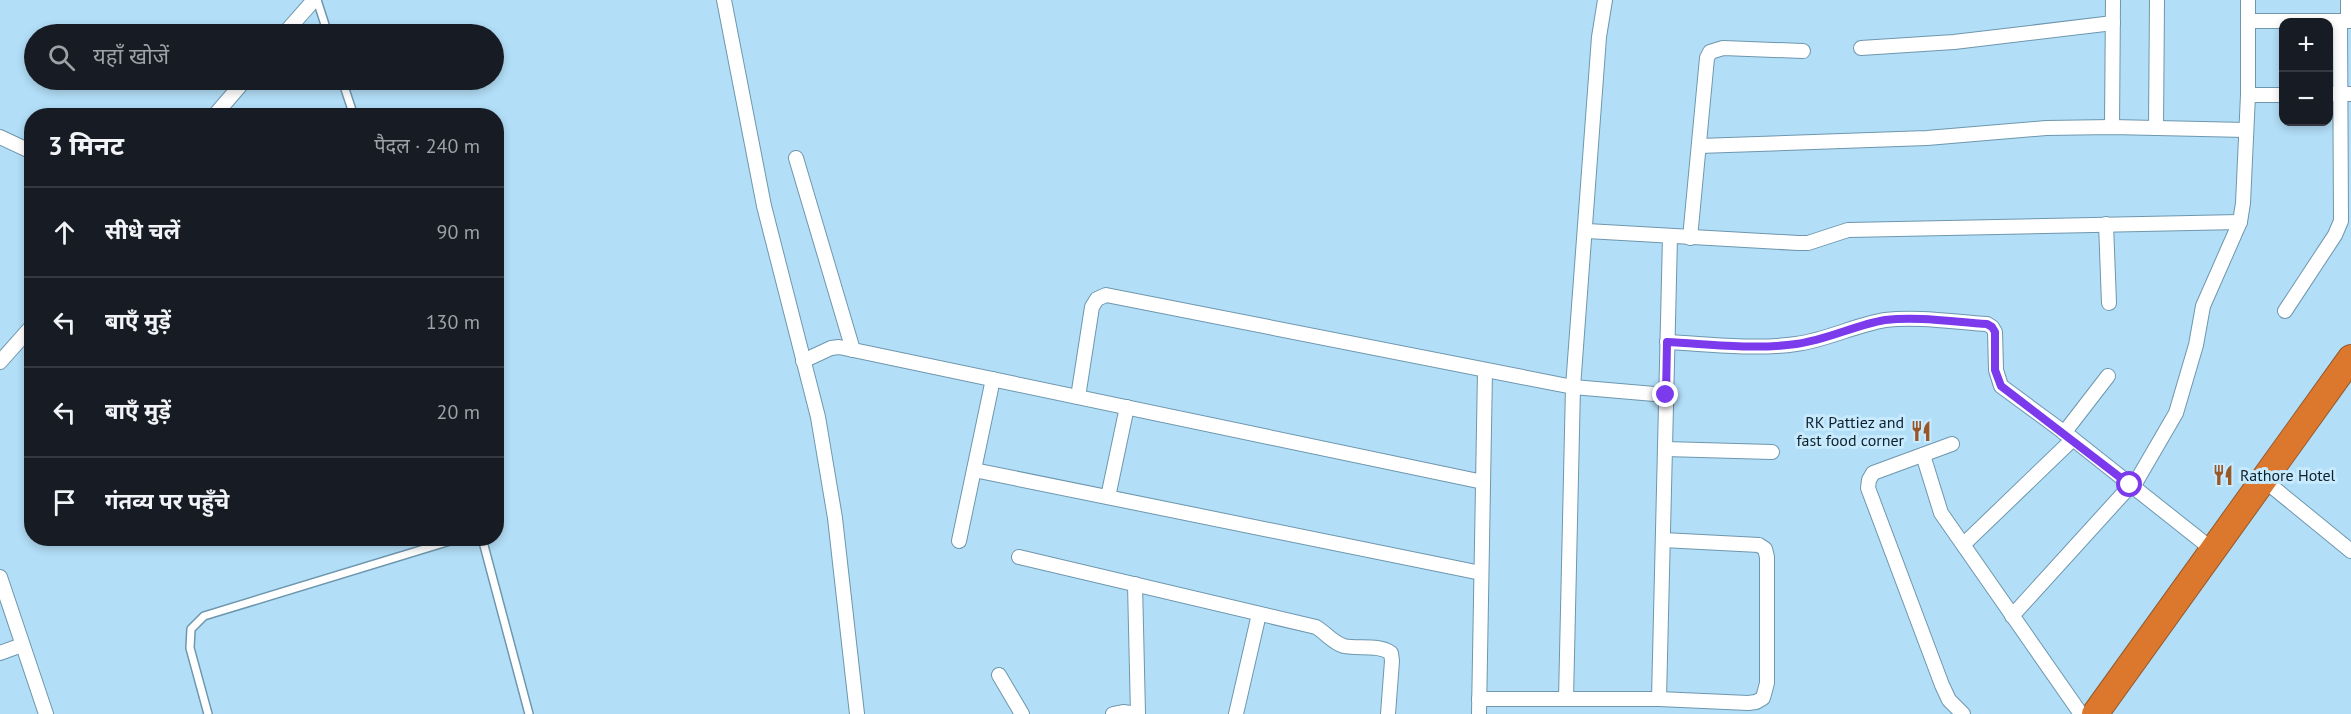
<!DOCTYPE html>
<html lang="hi">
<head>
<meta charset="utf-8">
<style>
  :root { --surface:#171b24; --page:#20242c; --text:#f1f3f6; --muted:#9ea1a6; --line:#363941 }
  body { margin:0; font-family:"PT Sans","Noto Sans Devanagari",sans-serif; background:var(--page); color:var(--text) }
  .controls { position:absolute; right:18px; top:18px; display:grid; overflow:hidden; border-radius:12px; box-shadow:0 3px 9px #0003 }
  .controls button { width:54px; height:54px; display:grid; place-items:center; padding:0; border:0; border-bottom:2px solid var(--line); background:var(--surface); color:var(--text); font:30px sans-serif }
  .stop { position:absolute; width:18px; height:18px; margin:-14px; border:4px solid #7c3aed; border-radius:50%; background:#fff }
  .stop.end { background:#7c3aed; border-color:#fff; box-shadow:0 2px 6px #0008 }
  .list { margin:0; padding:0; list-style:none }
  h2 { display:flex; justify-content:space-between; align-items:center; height:78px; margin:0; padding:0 24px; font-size:26px }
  h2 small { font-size:20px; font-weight:400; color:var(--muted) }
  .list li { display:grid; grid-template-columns:39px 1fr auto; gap:18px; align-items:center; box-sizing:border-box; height:90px; padding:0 24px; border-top:2px solid var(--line) }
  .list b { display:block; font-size:22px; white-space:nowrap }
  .list em { font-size:20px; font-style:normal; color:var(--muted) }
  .icon { flex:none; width:33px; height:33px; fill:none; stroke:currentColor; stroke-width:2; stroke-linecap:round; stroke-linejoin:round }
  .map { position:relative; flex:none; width:2351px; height:714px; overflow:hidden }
  .search { position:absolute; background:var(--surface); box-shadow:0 3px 9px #0003; left:24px; top:24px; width:480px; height:66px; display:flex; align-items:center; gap:15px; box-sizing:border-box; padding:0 21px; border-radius:33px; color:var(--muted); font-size:22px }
  .panel { position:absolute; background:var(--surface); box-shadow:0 3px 9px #0003; left:24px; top:108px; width:480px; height:438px; border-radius:24px }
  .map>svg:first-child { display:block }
</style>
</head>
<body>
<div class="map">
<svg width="2351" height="714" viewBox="0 0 2351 714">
  <rect width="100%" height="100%" fill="#b2def7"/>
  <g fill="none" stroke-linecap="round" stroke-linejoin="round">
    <defs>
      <g id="lane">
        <path d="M317,0L328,34"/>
        <path d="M342,80L354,116"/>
        <path d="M482,538L529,714"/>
        <path d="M208,714L190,648L191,629L204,616L460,538"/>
      </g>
      <g id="street">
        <path d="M724,0L764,206L818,417L835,518L857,714"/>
        <path d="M2348,0V21"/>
        <path d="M2248,21H2351"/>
        <path d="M284,34L314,0"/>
        <path d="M1861,48L1954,42L2113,23"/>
        <path d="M2328,94H2351"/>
        <path d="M2248,95H2284"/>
        <path d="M214,116L245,80"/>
        <path d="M2112,127L2113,0"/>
        <path d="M2156,128L2157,0"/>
        <path d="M0,137L32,152"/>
        <path d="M1699,146L1927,138L2046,128L2112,127L2246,130"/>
        <path d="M796,158L853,350"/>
        <path d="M2106,224L2109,303"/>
        <path d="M1587,231L1798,243H1808L1848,230L2240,222"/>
        <path d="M1690,238L1707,58L1710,52L1723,48L1803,51"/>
        <path d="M2285,311L2335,235L2341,221L2340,21"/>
        <path d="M1667,342C1709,344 1755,350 1796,344C1827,340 1855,325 1885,320C1918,316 1954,322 1987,324L1992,327L1995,332L1996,370L2001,386L2073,439L2213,550"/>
        <path d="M803,361L831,348L839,347L1483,482"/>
        <path d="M0,362L32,326"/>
        <path d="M1078,397L1092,307L1097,299L1106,295L1573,387L1666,395"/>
        <path d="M2064,433L2108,376"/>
        <path d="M1952,444L1873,473L1869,480L1868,488L1942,685L1949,700L1963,714"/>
        <path d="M1665,449L1772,452"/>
        <path d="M1923,455L1941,513L2081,714"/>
        <path d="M974,470L1481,573"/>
        <path d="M2264,480L2351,551"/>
        <path d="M2133,487L2176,413L2196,345L2203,306L2240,222L2243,203L2248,95V0"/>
        <path d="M1108,497L1127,407"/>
        <path d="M959,541L993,379"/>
        <path d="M1964,544L2073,439"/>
        <path d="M1019,557L1316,627C1326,633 1333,643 1344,646C1359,649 1378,644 1391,653L1392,661L1388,714"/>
        <path d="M0,577L46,714"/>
        <path d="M1135,584L1138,714"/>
        <path d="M2012,616L2131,485"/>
        <path d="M0,653L22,645"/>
        <path d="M999,675L1022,714"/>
        <path d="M1479,699H1659L1748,703L1756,702L1763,698L1767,683V557L1765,549L1759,545L1663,540"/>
        <path d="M1566,699L1573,387L1599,37L1605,0"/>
        <path d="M1659,699L1670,237"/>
        <path d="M1113,714L1123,712L1138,714"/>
        <path d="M1236,714L1259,614"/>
        <path d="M1479,714L1485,371"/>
      </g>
      <path id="highway" d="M2095,714L2351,358"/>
    </defs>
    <use href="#lane" stroke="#6e97ae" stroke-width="10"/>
    <use href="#street" stroke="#6e97ae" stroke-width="16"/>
    <use href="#highway" stroke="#94592c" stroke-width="28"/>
    <use href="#lane" stroke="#fff" stroke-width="7"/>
    <use href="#street" stroke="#fff" stroke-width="14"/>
    <use href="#highway" stroke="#db782d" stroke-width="26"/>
  </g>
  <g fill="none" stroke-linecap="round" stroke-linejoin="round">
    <path stroke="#7c3aed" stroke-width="8" d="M1666,395L1667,342C1709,344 1755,350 1796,344C1827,340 1855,325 1885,320C1918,316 1954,322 1987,324L1992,327L1995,332V370L2001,386L2130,485"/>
  </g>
  <defs>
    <symbol id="restaurant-bare" viewBox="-9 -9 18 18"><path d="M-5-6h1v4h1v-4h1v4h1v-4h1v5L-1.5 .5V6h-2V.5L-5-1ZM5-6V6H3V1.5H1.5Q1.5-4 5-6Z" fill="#995626" stroke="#c7eafe" stroke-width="2.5" paint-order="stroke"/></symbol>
  </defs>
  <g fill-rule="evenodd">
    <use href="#restaurant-bare" x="1906" y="416" width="30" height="30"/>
    <use href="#restaurant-bare" x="2208" y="460" width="30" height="30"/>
  </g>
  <g text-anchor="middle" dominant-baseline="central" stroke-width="6" stroke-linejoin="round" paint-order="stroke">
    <g font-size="16" fill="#0f2029" stroke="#c7eafe" text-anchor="end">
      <text x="1904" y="422">RK Pattiez and<tspan x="1904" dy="18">fast food corner</tspan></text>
      <text x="2240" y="475" text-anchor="start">Rathore Hotel</text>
    </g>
  </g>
</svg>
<div class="controls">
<button>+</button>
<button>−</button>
</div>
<div class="stop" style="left:2130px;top:485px"></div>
<div class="stop end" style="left:1666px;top:395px"></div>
<div class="search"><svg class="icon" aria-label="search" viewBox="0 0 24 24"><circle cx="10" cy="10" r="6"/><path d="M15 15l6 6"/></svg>यहाँ खोजें</div>
<section class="panel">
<h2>3 मिनट<small>पैदल · 240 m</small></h2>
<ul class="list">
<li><svg class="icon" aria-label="ahead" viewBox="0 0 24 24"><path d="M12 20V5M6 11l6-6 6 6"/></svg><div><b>सीधे चलें</b></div><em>90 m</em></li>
<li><svg class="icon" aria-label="left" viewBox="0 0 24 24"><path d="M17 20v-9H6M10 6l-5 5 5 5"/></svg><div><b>बाएँ मुड़ें</b></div><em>130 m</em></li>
<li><svg class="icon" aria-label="left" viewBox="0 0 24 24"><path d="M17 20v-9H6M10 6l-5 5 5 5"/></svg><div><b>बाएँ मुड़ें</b></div><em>20 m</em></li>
<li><svg class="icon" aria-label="arrive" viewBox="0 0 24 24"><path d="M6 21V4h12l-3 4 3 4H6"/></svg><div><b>गंतव्य पर पहुँचे</b></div></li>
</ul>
</section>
</div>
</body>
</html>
